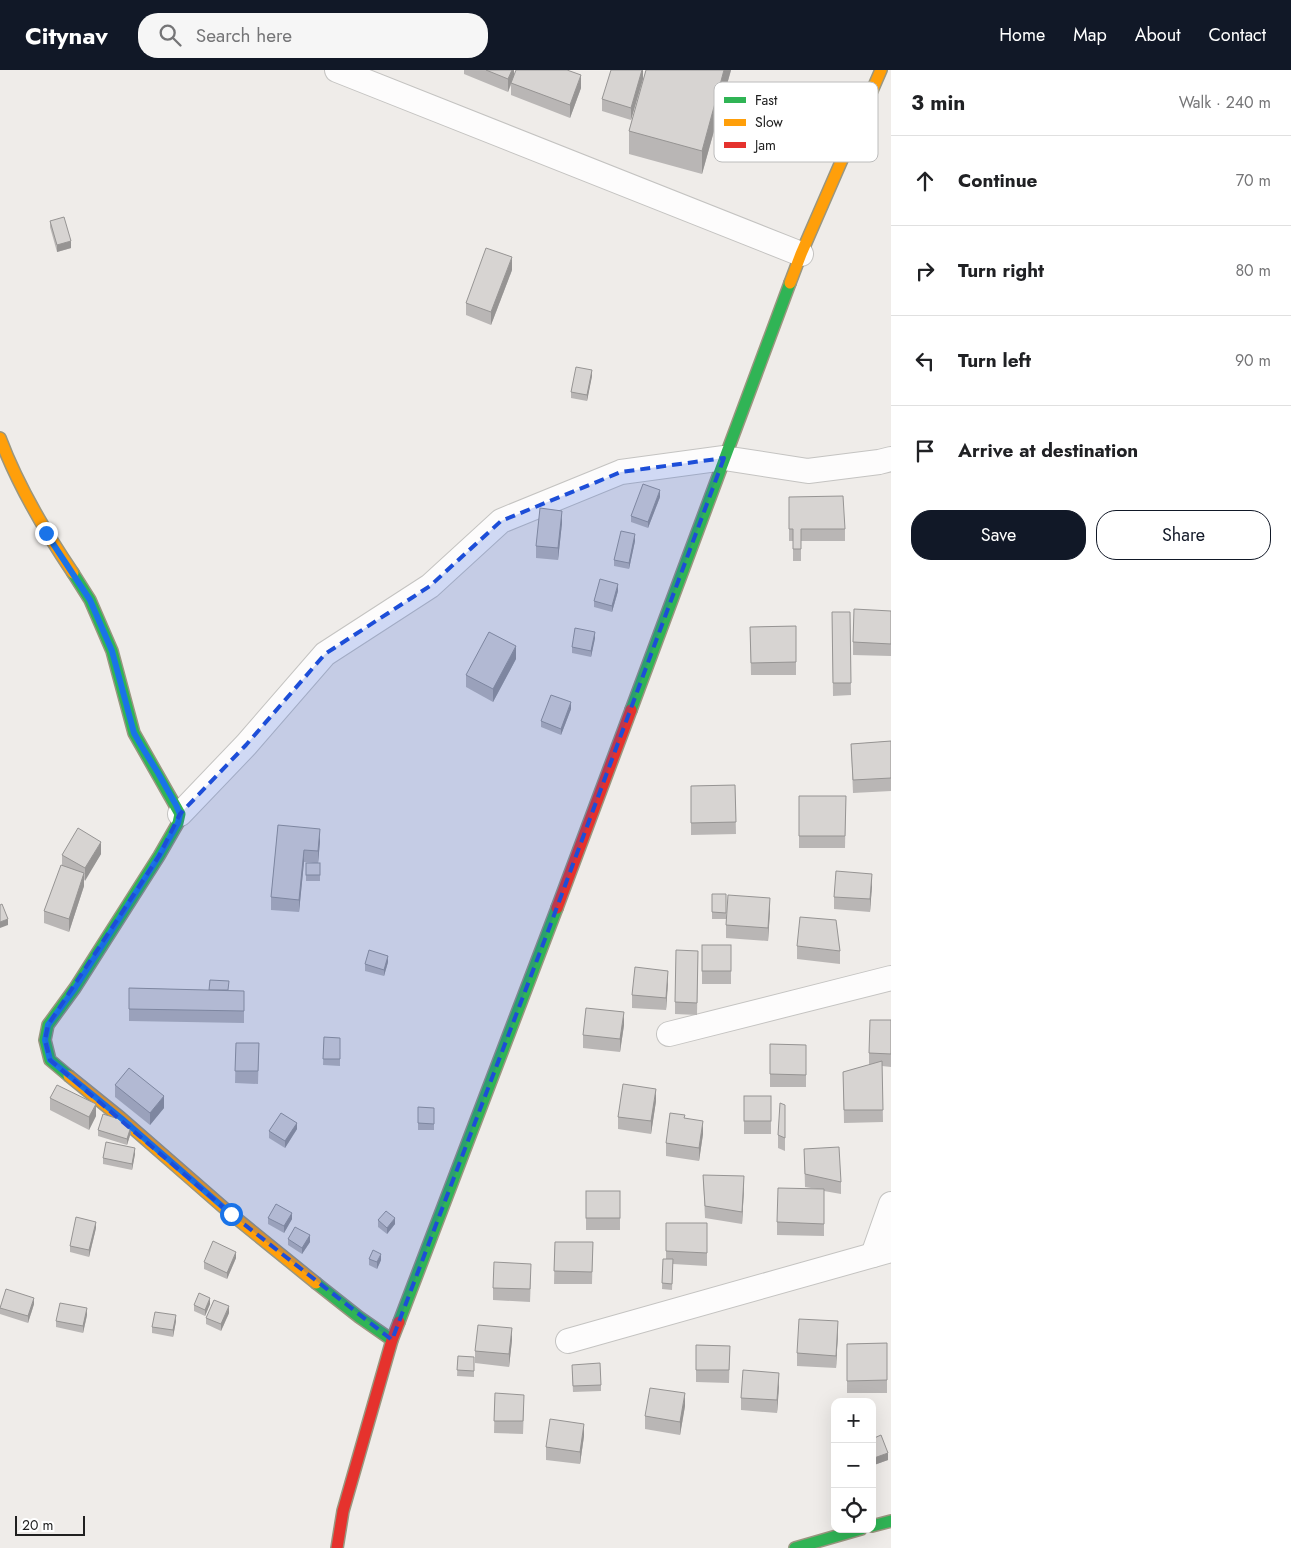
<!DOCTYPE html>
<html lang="en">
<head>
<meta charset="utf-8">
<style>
  :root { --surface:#fff; --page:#f6f6f6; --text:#202124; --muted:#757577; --line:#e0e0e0; --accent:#111827 }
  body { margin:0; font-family:Jost,sans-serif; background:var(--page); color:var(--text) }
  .controls { position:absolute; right:15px; bottom:15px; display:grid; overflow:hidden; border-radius:10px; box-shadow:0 5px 20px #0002 }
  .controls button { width:45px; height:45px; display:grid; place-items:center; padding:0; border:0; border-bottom:1px solid var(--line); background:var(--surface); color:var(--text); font:25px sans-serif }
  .scale { position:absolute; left:15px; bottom:12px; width:70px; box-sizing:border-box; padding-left:5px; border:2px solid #202020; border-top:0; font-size:14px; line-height:18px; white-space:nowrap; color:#202020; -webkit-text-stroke:4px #fff; paint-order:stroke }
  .stop { position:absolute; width:15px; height:15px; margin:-11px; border:4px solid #1a73e8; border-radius:50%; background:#fff }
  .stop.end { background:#1a73e8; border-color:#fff; box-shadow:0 1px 5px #0008 }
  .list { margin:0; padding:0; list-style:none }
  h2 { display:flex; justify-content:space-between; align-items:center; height:65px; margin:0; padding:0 20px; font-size:21px }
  h2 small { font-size:16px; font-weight:400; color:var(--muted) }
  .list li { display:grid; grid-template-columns:32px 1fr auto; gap:15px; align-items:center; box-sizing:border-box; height:90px; padding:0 20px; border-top:1px solid var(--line) }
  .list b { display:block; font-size:19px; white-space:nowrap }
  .list em { font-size:16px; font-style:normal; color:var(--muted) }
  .actions { display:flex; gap:10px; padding:15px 20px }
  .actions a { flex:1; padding:11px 0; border:1px solid var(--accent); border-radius:20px; text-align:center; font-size:18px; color:var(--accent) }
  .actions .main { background:var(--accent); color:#fff }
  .icon { flex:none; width:28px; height:28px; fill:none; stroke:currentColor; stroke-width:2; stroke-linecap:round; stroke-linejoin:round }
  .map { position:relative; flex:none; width:891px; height:1478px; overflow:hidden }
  header { display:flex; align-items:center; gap:30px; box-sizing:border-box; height:70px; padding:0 25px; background:var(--accent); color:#fff }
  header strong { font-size:24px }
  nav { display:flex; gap:28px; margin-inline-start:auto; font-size:18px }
  .search { width:350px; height:45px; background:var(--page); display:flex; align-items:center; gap:12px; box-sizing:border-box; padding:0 18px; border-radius:20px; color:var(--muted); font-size:19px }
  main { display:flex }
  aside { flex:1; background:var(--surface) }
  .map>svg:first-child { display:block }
</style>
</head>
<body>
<header>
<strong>Citynav</strong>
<div class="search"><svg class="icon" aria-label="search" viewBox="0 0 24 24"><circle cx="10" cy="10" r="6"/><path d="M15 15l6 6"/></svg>Search here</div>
<nav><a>Home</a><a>Map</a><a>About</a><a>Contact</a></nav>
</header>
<main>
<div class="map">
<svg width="891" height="1478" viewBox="0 0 891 1478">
  <rect width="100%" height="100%" fill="#efece9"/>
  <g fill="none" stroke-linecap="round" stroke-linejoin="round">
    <defs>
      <g id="street">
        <path d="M337,0L801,184"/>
        <path d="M180,744L246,675L325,584L430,516L501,451L621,402L724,388L808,401L879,392L891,389"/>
        <path d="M669,964L891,908"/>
        <path d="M873,1185L891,1134"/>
        <path d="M568,1271L891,1180"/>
      </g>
      <g id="fast">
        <path d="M631,640L790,213"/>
        <path d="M69,1006L50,990L45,970L48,955L75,918L159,786L178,753L180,744L134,663L112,581L90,530L73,503"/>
        <path d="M316,1213L359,1247L392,1270"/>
        <path d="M399,1252L557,838"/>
        <path d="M872,1456L891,1451"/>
        <path d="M795,1478L861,1459"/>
      </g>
      <g id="slow">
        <path d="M790,213L801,184L881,0"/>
        <path d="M0,368C18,416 44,460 73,503"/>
        <path d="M69,1006L121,1048L231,1144L316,1213"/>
      </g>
      <g id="jam">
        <path d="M557,838L631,640"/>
        <path d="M337,1478L343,1441L392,1270L399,1252"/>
      </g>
    </defs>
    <use href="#street" stroke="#c4c3c1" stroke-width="26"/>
    <use href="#fast" stroke="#9a967f" stroke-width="14"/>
    <use href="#slow" stroke="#9a967f" stroke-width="14"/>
    <use href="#jam" stroke="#9a967f" stroke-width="14"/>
    <use href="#street" stroke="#fdfcfc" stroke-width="24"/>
    <use href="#fast" stroke="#30b455" stroke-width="11"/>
    <use href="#slow" stroke="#ff9f0a" stroke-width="11"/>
    <use href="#jam" stroke="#e5322d" stroke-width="11"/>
  </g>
  <g fill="#b9b6b5">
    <path d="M464,0H514V5L581,18L570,48L511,25V15L508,22L464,4Z"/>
    <path d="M643,0V9L631,50L602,41V29Z"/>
    <path d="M646,0H731L702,104L629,84V61Z"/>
    <path d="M50,151L71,178L57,182L50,157Z"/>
    <path d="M512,200L491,255L466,245V233Z"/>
    <path d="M592,306L587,331L571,328V322Z"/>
    <path d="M660,427L648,458L631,452V446Z"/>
    <path d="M789,427L845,459V471H801V491H793V471H789Z"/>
    <path d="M562,453L558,490L536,488V476Z"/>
    <path d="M635,471L629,499L614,496V490Z"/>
    <path d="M618,521L612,542L594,537V531Z"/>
    <path d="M891,541V586L853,585V572Z"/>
    <path d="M832,542H850L851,625L833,626Z"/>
    <path d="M796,556V605H751L750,557Z"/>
    <path d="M595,568L591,587L572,583V577Z"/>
    <path d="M516,589L493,632L466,617V605Z"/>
    <path d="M571,639L561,665L541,657V651Z"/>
    <path d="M891,671V721L853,723L851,674Z"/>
    <path d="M735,715L736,764L691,765V716Z"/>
    <path d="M799,726H846L845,778H799Z"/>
    <path d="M278,755L320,771L318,793H320V811H306V793H314L304,792L299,842L271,840V827Z"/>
    <path d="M101,784L84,811V816L69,862L44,853V841L62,795V785Z"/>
    <path d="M872,816L870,842L834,839V827Z"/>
    <rect x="712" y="824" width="14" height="25"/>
    <path d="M770,840L768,871L726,868V855Z"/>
    <rect x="702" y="875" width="29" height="39"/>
    <path d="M797,876L840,881V894L797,889Z"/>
    <path d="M698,881L697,945L675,944V932Z"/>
    <path d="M388,892L384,906L365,901V894Z"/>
    <path d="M668,913L666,940L632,938V925Z"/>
    <path d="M129,918L244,921V953L129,951Z"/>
    <path d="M891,950V997L882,996L883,1052L844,1053L843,1002L869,995V983Z"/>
    <path d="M624,955L620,982L583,978V965Z"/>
    <path d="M324,967L340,968V996L323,995Z"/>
    <path d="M236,973H259L258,1014L235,1013Z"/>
    <path d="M770,974L806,975V1017H770Z"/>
    <path d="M115,1015L164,1038L150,1055L115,1027Z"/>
    <rect x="744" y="1026" width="27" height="38"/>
    <path d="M50,1028L96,1046L89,1060L50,1040Z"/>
    <path d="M656,1031L651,1064L618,1059V1047Z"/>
    <path d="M785,1035V1081L778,1078V1065Z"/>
    <path d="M418,1037L434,1038V1060H418Z"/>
    <path d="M685,1049L703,1064L699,1091L666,1086V1073Z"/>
    <path d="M132,1059L127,1075L98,1066V1060Z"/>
    <path d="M297,1059L285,1078L269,1068V1061Z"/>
    <path d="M804,1079L841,1112V1124L824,1121V1166L777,1165V1152L817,1119L805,1117Z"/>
    <path d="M135,1084L132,1100L103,1094V1088Z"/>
    <path d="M703,1105L744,1118L742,1154L705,1148Z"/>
    <rect x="586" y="1121" width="34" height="39"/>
    <path d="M268,1148L292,1149L284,1163L268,1154Z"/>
    <path d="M378,1150L395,1154L387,1164L378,1157Z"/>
    <path d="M666,1153H707V1196L673,1194L672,1220L662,1219L663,1189H666Z"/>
    <path d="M96,1158L89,1187L70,1182V1176Z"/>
    <path d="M288,1169L310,1172L302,1184L288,1175Z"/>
    <path d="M555,1172H593L592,1214H554Z"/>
    <path d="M236,1188L227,1209L204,1199V1192Z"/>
    <path d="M369,1189L381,1190L377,1199L369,1195Z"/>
    <path d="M531,1206L530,1232L493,1230V1218Z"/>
    <path d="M34,1234L28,1253L0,1244V1238Z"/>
    <path d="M210,1234L205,1246L194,1241V1235Z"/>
    <path d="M229,1243L221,1261L206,1254V1248Z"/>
    <path d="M87,1245L83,1263L56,1257V1251Z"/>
    <path d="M176,1251L173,1267L152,1263V1257Z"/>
    <path d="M838,1263L836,1298L797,1296V1283Z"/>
    <path d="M512,1270L509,1297L475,1293V1281Z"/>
    <path d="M887,1273V1323H847V1274Z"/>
    <path d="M696,1275L730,1276L729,1313L696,1312Z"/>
    <path d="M458,1286L474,1287V1307L457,1306Z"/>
    <path d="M572,1301L601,1315V1321L573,1322Z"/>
    <path d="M779,1316L777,1343L741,1340V1328Z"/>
    <path d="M495,1323L524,1337L523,1364L494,1363Z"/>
    <path d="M685,1336L680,1365L645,1359V1346Z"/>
    <path d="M584,1366L580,1394L546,1390V1377Z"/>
    <path d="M872,1369L888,1390L874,1395L872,1390Z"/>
  </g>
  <g fill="#969493">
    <path d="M512,0H514V8L511,13L508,22V9Z"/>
    <path d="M642,0H643V9L631,50V38Z"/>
    <path d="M724,0H731L702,104V81Z"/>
    <path d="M581,5V18L570,48V35Z"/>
    <path d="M71,171V178L57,182V175Z"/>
    <path d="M512,187V200L491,255V242Z"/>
    <path d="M592,300V306L587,331V325Z"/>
    <path d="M660,420V427L648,458V452Z"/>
    <path d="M562,441V453L558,490V478Z"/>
    <path d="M635,464V471L629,499V493Z"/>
    <path d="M618,514V521L612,542V536Z"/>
    <path d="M595,562V568L591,587V581Z"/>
    <path d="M516,576V589L493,632V619Z"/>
    <path d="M571,632V639L561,665V659Z"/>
    <path d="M320,759V771L318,794V781Z"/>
    <path d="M101,772V784L85,811V798Z"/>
    <path d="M304,780V792L299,842V830Z"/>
    <path d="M84,803V816L69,862V849Z"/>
    <path d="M872,804V816L870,842V829Z"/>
    <path d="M770,828V840L768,871V858Z"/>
    <path d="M8,849V855L0,858V852Z"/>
    <path d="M388,886V892L384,906V900Z"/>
    <path d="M668,901V913L666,940V928Z"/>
    <path d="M624,942V955L620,982V969Z"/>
    <path d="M656,1019V1031L651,1064V1051Z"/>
    <path d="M164,1026V1038L150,1055V1043Z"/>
    <path d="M96,1034V1046L89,1060V1047Z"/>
    <path d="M703,1051V1064L699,1091V1078Z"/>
    <path d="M132,1053V1059L127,1075V1069Z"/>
    <path d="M297,1053V1059L285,1078V1071Z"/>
    <path d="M135,1078V1084L132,1100V1094Z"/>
    <path d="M744,1106V1118L742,1154V1142Z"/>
    <path d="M292,1143V1149L284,1163V1156Z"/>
    <path d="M395,1148V1154L387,1164V1158Z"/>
    <path d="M96,1152V1158L89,1187V1180Z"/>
    <path d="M310,1165V1172L302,1184V1178Z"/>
    <path d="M236,1182V1188L227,1209V1203Z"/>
    <path d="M381,1184V1190L377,1199V1192Z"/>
    <path d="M34,1228V1234L28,1253V1246Z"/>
    <path d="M210,1228V1234L205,1246V1240Z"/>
    <path d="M229,1236V1243L221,1261V1254Z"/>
    <path d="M87,1238V1245L83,1263V1256Z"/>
    <path d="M176,1245V1251L173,1267V1260Z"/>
    <path d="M838,1251V1263L836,1298V1286Z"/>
    <path d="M512,1258V1270L509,1297V1284Z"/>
    <path d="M779,1303V1316L777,1343V1330Z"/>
    <path d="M685,1323V1336L680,1365V1352Z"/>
    <path d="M584,1354V1366L580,1394V1382Z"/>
    <path d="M888,1383V1390L874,1395V1388Z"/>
  </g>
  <g fill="#d7d4d2" stroke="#969493">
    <path d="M486,0H512L508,9Z"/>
    <path d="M516,0H567L581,5L570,35L511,13Z"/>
    <path d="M611,0H642L631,38L602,29Z"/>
    <path d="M646,0H724L702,81L629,61Z"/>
    <path d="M64,147L71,171L57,175L50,151Z"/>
    <path d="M486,178L512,187L491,242L466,233Z"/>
    <path d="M576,297L592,300L587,325L571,322Z"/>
    <path d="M643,414L660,420L648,452L631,446Z"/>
    <path d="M843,426L845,459H801V479H793V459H789V427Z"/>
    <path d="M540,438L562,441L558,478L536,476Z"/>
    <path d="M621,461L635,464L629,493L614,490Z"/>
    <path d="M600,509L618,514L612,536L594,531Z"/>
    <path d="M854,539L891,541V574L853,572Z"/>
    <path d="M832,542H850L851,613H833Z"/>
    <path d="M796,556V592L751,593L750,557Z"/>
    <path d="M575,558L595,562L591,581L572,577Z"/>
    <path d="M489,562L516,576L493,619L466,605Z"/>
    <path d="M551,625L571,632L561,659L541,651Z"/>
    <path d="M891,671V708L853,710L851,674Z"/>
    <path d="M735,715L736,752L691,753V716Z"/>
    <path d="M799,726H846L845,766H799Z"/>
    <path d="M278,755L320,759L318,781L304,780L299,830L271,827Z"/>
    <path d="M78,758L101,772L85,798L62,785Z"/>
    <rect x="306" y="793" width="14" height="12"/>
    <path d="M61,795L84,803L69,849L44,841Z"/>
    <path d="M836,801L872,804L870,829L834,827Z"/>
    <path d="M712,824H726V843L712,842Z"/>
    <path d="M728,825L770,828L768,858L726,855Z"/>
    <path d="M2,834L8,849L0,852V835Z"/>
    <path d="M800,847L836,850L840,881L797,876Z"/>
    <rect x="702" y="875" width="29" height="26"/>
    <path d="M369,880L388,886L384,900L365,894Z"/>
    <path d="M676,880L698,881L697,933L675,932Z"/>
    <path d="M635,897L668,901L666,928L632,925Z"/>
    <path d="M210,910L229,911L228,920H209Z"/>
    <path d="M129,918L244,921V941L129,939Z"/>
    <path d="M586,938L624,942L620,969L583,965Z"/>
    <path d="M870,950H891V984L869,983Z"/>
    <path d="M324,967L340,968V989H323Z"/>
    <path d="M236,973H259L258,1001H235Z"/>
    <path d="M770,974L806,975V1005L770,1004Z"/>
    <path d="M882,991L883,1040H844L843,1002Z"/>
    <path d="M129,998L164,1026L150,1043L115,1015Z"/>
    <path d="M623,1014L656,1019L651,1051L618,1047Z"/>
    <path d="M57,1015L96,1034L89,1047L50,1028Z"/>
    <rect x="744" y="1026" width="27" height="25"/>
    <path d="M780,1033L785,1035V1068L778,1065Z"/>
    <path d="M418,1037L434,1038V1054L418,1053Z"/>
    <path d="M281,1043L297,1053L285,1071L269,1061Z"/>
    <path d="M670,1043L685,1045L684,1048L703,1051L699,1078L666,1073Z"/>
    <path d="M103,1044L132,1053L127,1069L98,1060Z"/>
    <path d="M106,1072L135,1078L132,1094L103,1088Z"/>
    <path d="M839,1077L841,1112L805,1104L804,1079Z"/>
    <path d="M703,1105L744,1106L742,1142L705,1136Z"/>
    <path d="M778,1118L824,1119V1154L777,1152Z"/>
    <rect x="586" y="1121" width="34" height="27"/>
    <path d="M276,1134L292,1143L284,1156L268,1148Z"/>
    <path d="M386,1141L395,1148L387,1158L378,1150Z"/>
    <path d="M76,1147L96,1152L89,1180L70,1176Z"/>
    <path d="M666,1153H707V1183L666,1181Z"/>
    <path d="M295,1157L310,1165L302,1178L288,1169Z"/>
    <path d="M213,1171L236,1182L227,1203L204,1192Z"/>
    <path d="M555,1172H593L592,1202L554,1201Z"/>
    <path d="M373,1180L381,1184L377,1192L369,1189Z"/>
    <path d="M663,1189H673L672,1214L662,1213Z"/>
    <path d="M494,1192L531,1194L530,1219L493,1218Z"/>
    <path d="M6,1219L34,1228L28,1246L0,1238Z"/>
    <path d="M199,1223L210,1228L205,1240L194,1235Z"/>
    <path d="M214,1230L229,1236L221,1254L206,1248Z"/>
    <path d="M60,1233L87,1238L83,1256L56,1251Z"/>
    <path d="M155,1242L176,1245L173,1260L152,1257Z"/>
    <path d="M799,1249L838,1251L836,1286L797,1283Z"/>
    <path d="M478,1255L512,1258L509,1284L475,1281Z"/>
    <path d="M887,1273V1310L847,1311V1274Z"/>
    <path d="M696,1275L730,1276L729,1300H696Z"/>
    <path d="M458,1286L474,1287V1301L457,1300Z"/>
    <path d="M600,1293L601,1315L573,1316L572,1295Z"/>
    <path d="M743,1300L779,1303L777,1330L741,1328Z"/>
    <path d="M650,1318L685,1323L680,1352L645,1346Z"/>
    <path d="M495,1323L524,1325L523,1351H494Z"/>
    <path d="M550,1349L584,1354L580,1382L546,1377Z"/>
    <path d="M881,1365L888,1383L874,1388L872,1384V1369Z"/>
  </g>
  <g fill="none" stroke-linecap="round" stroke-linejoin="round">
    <path stroke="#1a73e8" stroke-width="6" d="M46,463L90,530L112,581L134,663L142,677L158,703L176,735L180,744L178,753L159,786L75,918L48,955L45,970L50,990L121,1048L231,1144"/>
  </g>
  <path fill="#1d4ed8" fill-opacity="0.2" stroke="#1d4ed8" stroke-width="4" stroke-dasharray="10 6" stroke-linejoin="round" d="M724,388L550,856L392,1270L231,1144L50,990L45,970L48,955L159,786L180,744L246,675L325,584L430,516L501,451L621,402Z"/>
  <rect x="714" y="12" width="164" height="80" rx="8" fill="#fff" stroke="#bcbcbc" stroke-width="1"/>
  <rect x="724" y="27" width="22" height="6" fill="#30b455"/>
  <rect x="724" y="49" width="22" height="7" fill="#ff9f0a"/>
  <rect x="724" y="72" width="22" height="6" fill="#e5322d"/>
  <g font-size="14" fill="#202020">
    <text x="755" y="35">Fast</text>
    <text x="755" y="57">Slow</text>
    <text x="755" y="80">Jam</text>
  </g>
</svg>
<div class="controls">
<button>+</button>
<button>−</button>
<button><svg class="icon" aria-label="locate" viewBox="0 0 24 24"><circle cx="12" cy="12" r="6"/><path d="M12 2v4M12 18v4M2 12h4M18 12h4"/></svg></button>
</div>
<div class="scale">20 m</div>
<div class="stop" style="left:231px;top:1144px"></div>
<div class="stop end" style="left:46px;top:463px"></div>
</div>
<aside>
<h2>3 min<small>Walk · 240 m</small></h2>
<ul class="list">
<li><svg class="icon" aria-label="ahead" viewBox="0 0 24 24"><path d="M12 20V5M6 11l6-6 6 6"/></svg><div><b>Continue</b></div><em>70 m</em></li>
<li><svg class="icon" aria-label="right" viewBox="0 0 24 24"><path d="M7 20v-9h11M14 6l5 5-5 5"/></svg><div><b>Turn right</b></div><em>80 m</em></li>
<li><svg class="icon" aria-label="left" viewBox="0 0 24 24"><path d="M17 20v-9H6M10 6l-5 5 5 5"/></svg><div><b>Turn left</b></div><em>90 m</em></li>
<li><svg class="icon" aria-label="arrive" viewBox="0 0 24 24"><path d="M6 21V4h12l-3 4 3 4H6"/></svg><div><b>Arrive at destination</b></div></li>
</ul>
<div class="actions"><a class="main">Save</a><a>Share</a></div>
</aside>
</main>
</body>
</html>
